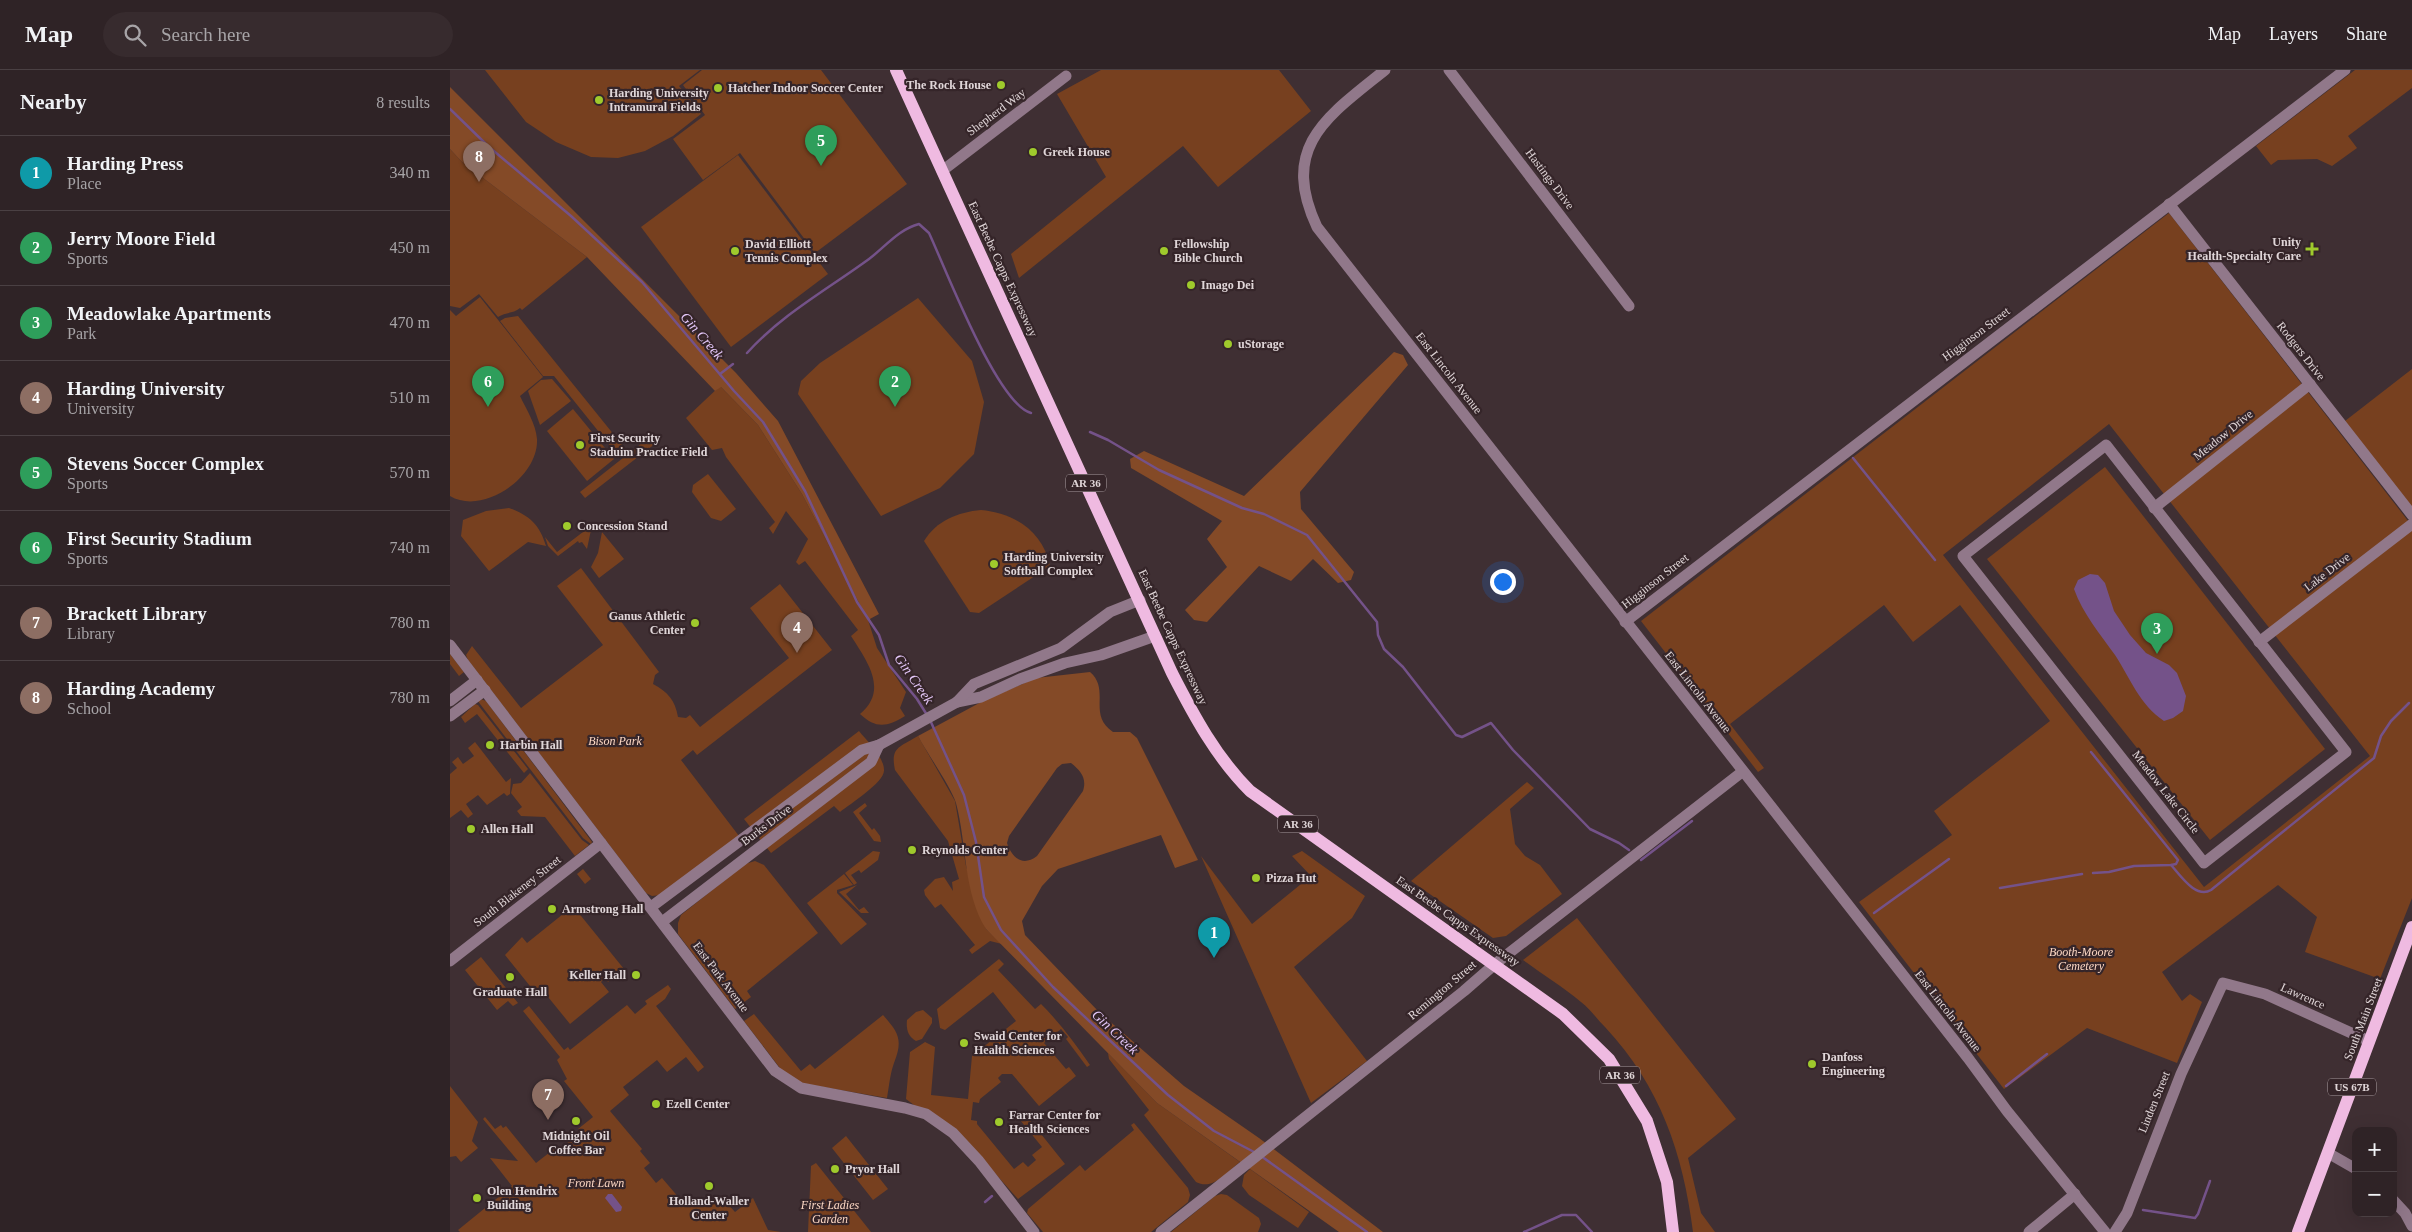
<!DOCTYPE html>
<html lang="en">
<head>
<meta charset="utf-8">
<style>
  :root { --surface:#2f2326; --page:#372b2e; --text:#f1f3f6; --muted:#a7a4a7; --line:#4a4043; --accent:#9fca2c }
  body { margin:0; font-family:"Times New Roman",serif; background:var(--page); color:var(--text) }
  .controls { position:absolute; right:15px; bottom:15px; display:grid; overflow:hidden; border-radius:10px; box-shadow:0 5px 20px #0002 }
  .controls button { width:45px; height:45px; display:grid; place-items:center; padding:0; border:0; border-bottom:1px solid var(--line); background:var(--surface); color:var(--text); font:25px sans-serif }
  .you { position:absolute; left:1052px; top:511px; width:18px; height:18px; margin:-12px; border:4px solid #fff; border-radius:50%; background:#1a73e8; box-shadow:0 0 0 8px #1a73e833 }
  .badge { display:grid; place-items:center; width:32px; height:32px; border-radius:50%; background:var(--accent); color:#fff; font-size:16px; font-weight:700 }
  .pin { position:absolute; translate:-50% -41px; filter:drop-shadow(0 1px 2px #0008) }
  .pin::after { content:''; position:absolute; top:26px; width:18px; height:15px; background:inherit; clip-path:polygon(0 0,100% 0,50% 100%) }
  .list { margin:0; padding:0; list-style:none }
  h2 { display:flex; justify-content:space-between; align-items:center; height:65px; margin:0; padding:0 20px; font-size:21px }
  h2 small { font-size:16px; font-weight:400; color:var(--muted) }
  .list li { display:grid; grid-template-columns:32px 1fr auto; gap:15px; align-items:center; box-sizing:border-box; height:75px; padding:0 20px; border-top:1px solid var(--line) }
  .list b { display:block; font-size:19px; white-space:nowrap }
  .list p { margin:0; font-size:16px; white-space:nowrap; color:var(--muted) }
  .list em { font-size:16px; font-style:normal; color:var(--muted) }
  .icon { flex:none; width:28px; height:28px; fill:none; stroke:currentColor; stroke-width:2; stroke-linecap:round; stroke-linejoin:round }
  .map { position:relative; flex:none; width:1962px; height:1162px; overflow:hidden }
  header { display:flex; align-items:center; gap:30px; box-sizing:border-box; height:70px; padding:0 25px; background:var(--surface); border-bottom:1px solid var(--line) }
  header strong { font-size:24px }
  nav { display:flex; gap:28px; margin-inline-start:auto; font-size:18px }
  .search { width:350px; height:45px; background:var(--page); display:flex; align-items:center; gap:12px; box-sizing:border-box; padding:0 18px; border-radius:28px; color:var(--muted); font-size:19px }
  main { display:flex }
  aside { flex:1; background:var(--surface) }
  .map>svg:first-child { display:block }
</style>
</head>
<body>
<header>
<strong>Map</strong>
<div class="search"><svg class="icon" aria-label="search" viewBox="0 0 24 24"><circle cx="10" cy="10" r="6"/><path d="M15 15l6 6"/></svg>Search here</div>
<nav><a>Map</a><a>Layers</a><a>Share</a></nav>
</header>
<main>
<aside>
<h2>Nearby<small>8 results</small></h2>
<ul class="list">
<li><span class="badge" style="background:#0f9aa8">1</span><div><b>Harding Press</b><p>Place</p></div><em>340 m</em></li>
<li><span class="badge" style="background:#2e9e5b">2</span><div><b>Jerry Moore Field</b><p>Sports</p></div><em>450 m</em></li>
<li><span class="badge" style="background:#2e9e5b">3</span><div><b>Meadowlake Apartments</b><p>Park</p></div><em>470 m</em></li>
<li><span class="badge" style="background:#8d6e63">4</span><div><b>Harding University</b><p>University</p></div><em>510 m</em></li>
<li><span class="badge" style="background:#2e9e5b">5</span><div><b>Stevens Soccer Complex</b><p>Sports</p></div><em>570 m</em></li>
<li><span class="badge" style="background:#2e9e5b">6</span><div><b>First Security Stadium</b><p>Sports</p></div><em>740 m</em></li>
<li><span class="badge" style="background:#8d6e63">7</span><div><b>Brackett Library</b><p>Library</p></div><em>780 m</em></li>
<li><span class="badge" style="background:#8d6e63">8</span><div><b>Harding Academy</b><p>School</p></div><em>780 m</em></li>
</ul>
</aside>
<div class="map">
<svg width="1962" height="1162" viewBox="0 0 1962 1162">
  <rect width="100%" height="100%" fill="#3f2f33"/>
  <g fill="#77401f" fill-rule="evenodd">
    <path d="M35,0H250L229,16L251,44L223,66L195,81L168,88L141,87L106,72L76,52Z"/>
    <path d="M252,0H371L457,114L365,183L290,83L253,110L223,69L255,45L233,15Z"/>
    <path d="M651,0H829L861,41L768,117L733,76L569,208L561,184L656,107L607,24Z"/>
    <path d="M1905,0H1962V18L1898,66L1907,78L1882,96L1867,89L1828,90L1821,95L1806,76Z"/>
    <path d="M0,79L12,92L137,187L72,240L70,238C63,244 55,242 48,247L29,224L10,238L0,236Z"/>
    <path d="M288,85L378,204L281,277L191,157Z"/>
    <path d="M1719,143L1962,456V828L1930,909L1855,882L1867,847L1828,815L1712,902L1732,931L1740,924L1752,932L1727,993L1637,958L1554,1019L1409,832L1502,765L1484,741L1600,651L1510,535L1463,572L1434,535L1280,654L1314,698L1308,702L1191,551ZM1659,354L1920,686L1754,817L1493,485Z"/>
    <path d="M30,227L93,307L70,326C76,339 86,354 87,369C89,407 33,446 0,426V240L6,246Z"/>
    <path d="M468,228L522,291L534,332L524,384L490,418L431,446L348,324L351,311L370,293Z"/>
    <path d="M68,246L177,381L169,387L104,306H93L50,251L55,248Z"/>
    <path d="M1962,299V438L1895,351Z"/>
    <path d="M102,309L121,331L90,355L78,321L91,310Z"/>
    <path d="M270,316L308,355L352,424L418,550L427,578L456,622L450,638L455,646C437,657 426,659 410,644C439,620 417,591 401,566L408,560L355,491L349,495L346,492L358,469L336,441L323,464L319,458L325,452L276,387L272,378L262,380L236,348Z"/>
    <path d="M123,339L164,389L137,411L97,361Z"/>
    <path d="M202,365L206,373L135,428L130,422Z"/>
    <path d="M1655,397L1875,679L1760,770L1537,489Z"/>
    <path d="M258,404L286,439L271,451L261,448L242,422L243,415Z"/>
    <path d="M59,438C79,445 90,455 96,476L78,472L39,501L11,466L13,450L36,441Z"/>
    <path d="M531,440C565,443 593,462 600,496L529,543L520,542L474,471C486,451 508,442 531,440Z"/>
    <path d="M142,455L137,479L132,472L129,473L128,471L108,486L98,476L95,467L107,482Z"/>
    <path d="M152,462L174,489L149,508L141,497L148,483Z"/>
    <path d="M131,498L209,602L205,605L203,614C218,622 225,630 228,647L236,648L240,645L250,657L339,588L300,538L330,514L382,580L247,685L243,680L231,690L289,766L211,825L202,826L196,823L18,590L16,585L22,576L71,638L153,575L107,516Z"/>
    <path d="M0,584L14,602L9,606L0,594Z"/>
    <path d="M31,629L36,631L142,772L141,774L133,768L27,630Z"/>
    <path d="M25,634L28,635L78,699L74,703L27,644L15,653L11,647Z"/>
    <path d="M409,661C417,671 434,687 434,700C435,712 400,734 390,742L384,736L321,783L294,749Z"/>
    <path d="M468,666L505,731L516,796L536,859L552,874L540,871L522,884L519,880L525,875L491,834L485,838L475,825L474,820L485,809L494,807L503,821L502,812L509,809L498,771L445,700C440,677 450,677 468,666Z"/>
    <path d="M25,672L56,712L61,708L60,724L57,726L54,723L37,735L28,725L16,734L23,744L18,748L11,740L0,748V704L7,698L2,692L8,687L13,694L24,686L18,678Z"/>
    <path d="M80,703L132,770L139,775L125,786L95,747L71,746L67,741L72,737L61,723L63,714L71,713Z"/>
    <path d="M1077,712L1084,718L1060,739L1065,774L1075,786L1090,795L1112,824L1056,866L1043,868L961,811Z"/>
    <path d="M415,733L417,736L409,743L422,760L424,758L430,766L431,772L424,771L403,742Z"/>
    <path d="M423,781L430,782L428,790L411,803L409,800L401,805L407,813L404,815L395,803Z"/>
    <path d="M852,781L915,826L902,848L844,897L917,991L861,1033L751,786L802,854L861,806L842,786Z"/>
    <path d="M305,791L314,795L368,863L297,921L301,927L285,939L228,864V853L231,845L295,794Z"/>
    <path d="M133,799L141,809L135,814L127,804Z"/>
    <path d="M394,804L403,815L387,820V823L417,854L391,875L357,833Z"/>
    <path d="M407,815L396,824L409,840L414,837L419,843H411L389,822Z"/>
    <path d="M123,836L174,899L158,912L155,908L151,912L159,922L120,954L94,922L88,926L55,885L72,867L77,873Z"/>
    <path d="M1127,848L1286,1049L1238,1088L1251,1143L1265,1162H1243C1233,1083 1210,1016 1155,957C1147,949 1140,939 1131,932C1113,917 1092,904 1073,890Z"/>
    <path d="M31,887L68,933L63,936L58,931L47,940L15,900Z"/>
    <path d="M549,889L554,894L548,900L585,939L591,934C609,952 625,973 640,995L637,997L616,969L618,967L611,959L594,973L616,999L619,997L626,1006L589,1036L562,1004H552L548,1008L551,1012L530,1029L529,1033L523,1032L521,1050L527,1051V1054L564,1099L573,1092L578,1097L586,1090L582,1085L592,1077L570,1050V1048L579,1049L615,1094L568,1129L525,1081L456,1029L460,982L475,972L485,977L481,1025L518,1029L522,986L566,951L543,922L495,960L490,958L487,939Z"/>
    <path d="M218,915L221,919L215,929L206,936L254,997L248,1002L236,987L217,1002L207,990L173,1017L179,1025L160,1041L192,1079L190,1081L200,1093L194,1098L206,1113L212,1108L236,1136L246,1129L249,1132L261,1131L272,1135L276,1132L285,1142L303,1128L318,1160L331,1162H10L8,1160L62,1116L40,1088L68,1091L33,1049L35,1047L45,1059L51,1055L53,1058L56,1056L86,1093L104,1079L106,1082L130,1063L128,1059L143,1047L114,1011L117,1009L107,990L110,987L73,941L79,936L114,980L118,977L120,980L177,935L185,944L197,934L195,931Z"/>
    <path d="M473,940L482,948V953L472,969L466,971C458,967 456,959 457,950L466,942Z"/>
    <path d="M304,944L351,1001L360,994L365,999L433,945C449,963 453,970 444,993C440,1004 439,1017 437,1028L350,1013L333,1002L294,951Z"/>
    <path d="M658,983L707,1033L790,1092C777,1102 763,1121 746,1112L694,1045L699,1040L659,989Z"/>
    <path d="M0,1016L28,1052L22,1071L28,1078L11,1092L6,1086L0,1087Z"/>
    <path d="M684,1053L738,1118L740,1125L738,1132L701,1162H593L577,1143L578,1139L630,1095L635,1101L684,1060L681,1055Z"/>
    <path d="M396,1066L438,1119L423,1130L382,1078Z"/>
    <path d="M366,1093L421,1162H358L361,1096Z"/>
    <path d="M800,1099L859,1142L848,1158L799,1125L792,1116L794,1105Z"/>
    <path d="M771,1124L777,1125L809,1148L811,1154L808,1162H721L765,1126Z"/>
  </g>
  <g fill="#844a27" fill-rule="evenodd">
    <path d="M0,17L286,303L328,351L429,544L418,550L352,424L308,355L271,317L265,321L137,187L12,92L0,79Z"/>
    <path d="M944,282L953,285L958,295L850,422L851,439L904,502L901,510L888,513L863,489L841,511L809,496L757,552L744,550L735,540L777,497L757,469L772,451L681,398L680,389L694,381L794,426Z"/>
    <path d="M640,602C661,620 637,645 663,662H680L687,668L748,790L725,798L711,765L608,799L592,816L572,851L575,865L649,942L734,1016L809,1068L933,1162H889L707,1033L536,859C513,822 517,774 506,733C501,717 477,683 468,666L533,631L586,608ZM621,693C631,701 637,708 633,721L587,786C573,797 562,788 557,773L559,766L607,698L612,694Z"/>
  </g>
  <g fill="#745289">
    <path d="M1640,504L1648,505L1655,513L1664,541L1680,565L1696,583L1719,595L1727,603L1736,626L1733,641L1723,648L1714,651C1690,635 1680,608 1665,585C1650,564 1633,544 1624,519L1628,510Z"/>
    <path d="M158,1124H162L172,1137L171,1141L166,1142L155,1128Z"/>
  </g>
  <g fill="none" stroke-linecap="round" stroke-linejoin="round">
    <g stroke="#745289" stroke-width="2.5">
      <path d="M0,39L39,77L121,146L192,212L284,321L313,352L355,421L407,532L429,565L439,595L467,629L477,645"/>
      <path d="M297,283C331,245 378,219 419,189C435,177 449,159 469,154L479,163C495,197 547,334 581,343"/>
      <path d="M270,304L283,294"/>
      <path d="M640,362L658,370L709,400L792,438L814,444L857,465L927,552L928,565L934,579L953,597L1006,665L1012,667L1041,653L1063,680L1140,759L1169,773L1179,780"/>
      <path d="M1403,388L1485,490"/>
      <path d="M480,650L514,725L526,772L534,827L551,860L603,917L718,1025L764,1061L806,1083"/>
      <path d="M1641,682L1728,790L1726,794L1721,795L1684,796L1659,802L1643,803"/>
      <path d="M1191,790L1242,751"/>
      <path d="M1721,795C1731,806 1746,829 1761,820L1924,688L1931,666L1941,651L1959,633"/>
      <path d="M1550,818L1632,804"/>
      <path d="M1424,843L1499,789"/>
      <path d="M1556,1016L1597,984"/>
      <path d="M811,1086L917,1162"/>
      <path d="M535,1132L542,1126"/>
      <path d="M1693,1140L1745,1148L1748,1144L1760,1111"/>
      <path d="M1074,1162L1112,1145H1126L1142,1162"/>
    </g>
    <g stroke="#91788a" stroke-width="11">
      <path d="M935,0C878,46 829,76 867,157L1518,988L1557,1041L1655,1162"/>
      <path d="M999,0L1179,236"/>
      <path d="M492,101L616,6"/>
      <path d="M1719,134L1962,445"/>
      <path d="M1656,375L1896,682L1754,793L1513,486Z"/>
      <path d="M1704,438L1860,314"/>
      <path d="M1175,552L1895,0"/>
      <path d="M1809,572L1962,454"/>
      <path d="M0,575L325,1001L351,1018L455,1038L476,1044L503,1063L529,1091L584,1162"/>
      <path d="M0,631L27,610"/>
      <path d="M507,632L531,627L570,609L615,593L651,585L705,566"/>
      <path d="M0,646L35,620"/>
      <path d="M201,837L412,680L429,675L507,632L524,614L611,578L660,542L690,530"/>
      <path d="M212,852L421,692L429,675"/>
      <path d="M0,891L151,773"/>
      <path d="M1878,1083L1906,1099"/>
      <path d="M1943,1130L1955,1143L1962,1156"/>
      <path d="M711,1162L1014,921L1045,894L1292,702"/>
      <path d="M1579,1162L1625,1124"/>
      <path d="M1665,1162L1677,1143L1731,1004L1773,913L1815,924L1919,971"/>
    </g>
    <g stroke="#efbae1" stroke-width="12">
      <path d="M446,0L722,603C744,646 766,687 800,721L1113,944L1159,989L1197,1051L1217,1112L1223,1162"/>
      <path d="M1848,1162L1962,857"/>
    </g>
  </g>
  <g fill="#9fca2c" stroke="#352529" stroke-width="2">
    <circle cx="551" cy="15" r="5"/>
    <circle cx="268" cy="18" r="5"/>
    <circle cx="149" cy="30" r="5"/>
    <circle cx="583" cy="82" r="5"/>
    <path d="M1859.5 171.5h5v5h5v5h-5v5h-5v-5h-5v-5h5z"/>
    <circle cx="285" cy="181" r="5"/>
    <circle cx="714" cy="181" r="5"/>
    <circle cx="741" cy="215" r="5"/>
    <circle cx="778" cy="274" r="5"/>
    <circle cx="130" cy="375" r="5"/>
    <circle cx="117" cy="456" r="5"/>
    <circle cx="544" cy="494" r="5"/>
    <circle cx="245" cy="553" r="5"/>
    <circle cx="40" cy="675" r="5"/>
    <circle cx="21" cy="759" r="5"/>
    <circle cx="462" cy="780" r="5"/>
    <circle cx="806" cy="808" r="5"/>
    <circle cx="102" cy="839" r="5"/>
    <circle cx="186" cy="905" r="5"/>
    <circle cx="60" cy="907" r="5"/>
    <circle cx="514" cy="973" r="5"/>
    <circle cx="1362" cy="994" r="5"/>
    <circle cx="206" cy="1034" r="5"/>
    <circle cx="126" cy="1051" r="5"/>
    <circle cx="549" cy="1052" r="5"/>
    <circle cx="385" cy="1099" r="5"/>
    <circle cx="259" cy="1116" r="5"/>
    <circle cx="27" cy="1128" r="5"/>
  </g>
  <g text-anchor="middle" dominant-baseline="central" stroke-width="4.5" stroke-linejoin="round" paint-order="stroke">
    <g fill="#352529" stroke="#ada1a4" stroke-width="1">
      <rect x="616" y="404.5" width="40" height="17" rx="4"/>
      <rect x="828" y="745.5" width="40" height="17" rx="4"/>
      <rect x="1150" y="996.5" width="40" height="17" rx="4"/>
      <rect x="1878" y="1008.5" width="48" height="17" rx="4"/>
    </g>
    <g font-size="11" font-weight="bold" fill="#e0d6d8">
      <text x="636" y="413">AR 36</text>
      <text x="848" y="754">AR 36</text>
      <text x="1170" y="1005">AR 36</text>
      <text x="1902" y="1017">US 67B</text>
    </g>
    <g font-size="12" font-weight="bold" fill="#e0d6d8" stroke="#352529" text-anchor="start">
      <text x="541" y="15" text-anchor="end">The Rock House</text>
      <text x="278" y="18">Hatcher Indoor Soccer Center</text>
      <text x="159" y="23">Harding University<tspan x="159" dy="14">Intramural Fields</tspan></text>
      <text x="593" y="82">Greek House</text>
      <text x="1851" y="172" text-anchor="end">Unity<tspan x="1851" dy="14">Health-Specialty Care</tspan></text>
      <text x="295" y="174">David Elliott<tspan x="295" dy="14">Tennis Complex</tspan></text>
      <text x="724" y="174">Fellowship<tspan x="724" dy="14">Bible Church</tspan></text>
      <text x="751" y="215">Imago Dei</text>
      <text x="788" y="274">uStorage</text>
      <text x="140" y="368">First Security<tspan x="140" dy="14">Staduim Practice Field</tspan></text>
      <text x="127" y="456">Concession Stand</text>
      <text x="554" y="487">Harding University<tspan x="554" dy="14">Softball Complex</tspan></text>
      <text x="235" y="546" text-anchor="end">Ganus Athletic<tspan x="235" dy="14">Center</tspan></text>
      <text x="50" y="675">Harbin Hall</text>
      <text x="31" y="759">Allen Hall</text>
      <text x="472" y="780">Reynolds Center</text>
      <text x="816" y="808">Pizza Hut</text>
      <text x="112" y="839">Armstrong Hall</text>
      <text x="176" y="905" text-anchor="end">Keller Hall</text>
      <text x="60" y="922" text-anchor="middle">Graduate Hall</text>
      <text x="524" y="966">Swaid Center for<tspan x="524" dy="14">Health Sciences</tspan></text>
      <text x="1372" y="987">Danfoss<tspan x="1372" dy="14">Engineering</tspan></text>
      <text x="216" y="1034">Ezell Center</text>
      <text x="559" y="1045">Farrar Center for<tspan x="559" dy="14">Health Sciences</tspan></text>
      <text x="126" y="1066" text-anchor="middle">Midnight Oil<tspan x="126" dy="14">Coffee Bar</tspan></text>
      <text x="395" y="1099">Pryor Hall</text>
      <text x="37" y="1121">Olen Hendrix<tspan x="37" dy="14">Building</tspan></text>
      <text x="259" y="1131" text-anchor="middle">Holland-Waller<tspan x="259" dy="14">Center</tspan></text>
    </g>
    <g font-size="12" fill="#e0d6d8" stroke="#352529">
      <text transform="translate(546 42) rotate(-37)">Shepherd Way</text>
      <text transform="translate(1100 109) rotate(53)">Hastings Drive</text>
      <text transform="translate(553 199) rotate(65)">East Beebe Capps Expressway</text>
      <text transform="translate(1526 264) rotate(-37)">Higginson Street</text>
      <text transform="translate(1851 281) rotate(52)">Rodgers Drive</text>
      <text transform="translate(999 303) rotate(52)">East Lincoln Avenue</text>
      <text transform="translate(1773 365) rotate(-39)">Meadow Drive</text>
      <text transform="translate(1877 502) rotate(-38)">Lake Drive</text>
      <text transform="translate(1205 511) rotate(-38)">Higginson Street</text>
      <text transform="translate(723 567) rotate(65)">East Beebe Capps Expressway</text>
      <text transform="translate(1248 622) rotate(52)">East Lincoln Avenue</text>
      <text transform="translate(1716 722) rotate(52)">Meadow Lake Circle</text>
      <text transform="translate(316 755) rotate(-37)">Burks Drive</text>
      <text transform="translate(67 821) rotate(-38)">South Blakeney Street</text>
      <text transform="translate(1008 851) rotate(35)">East Beebe Capps Expressway</text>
      <text transform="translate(271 907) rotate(53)">East Park Avenue</text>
      <text transform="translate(992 920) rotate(-40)">Remington Street</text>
      <text transform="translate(1853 926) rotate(24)">Lawrence</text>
      <text transform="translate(1498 941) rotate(52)">East Lincoln Avenue</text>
      <text transform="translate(1913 949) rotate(-69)">South Main Street</text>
      <text transform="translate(1704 1032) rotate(-68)">Linden Street</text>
    </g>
    <g font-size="12" font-style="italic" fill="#fdd8c4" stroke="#352529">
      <text x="165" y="671">Bison Park</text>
      <text x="1631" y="882">Booth-Moore<tspan x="1631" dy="14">Cemetery</tspan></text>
      <text x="146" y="1113">Front Lawn</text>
      <text x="380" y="1135">First Ladies<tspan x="380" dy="14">Garden</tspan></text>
    </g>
    <g font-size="14" font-style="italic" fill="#e6c9fb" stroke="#352529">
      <text transform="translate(252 266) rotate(49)">Gin Creek</text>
      <text transform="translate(464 609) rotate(55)">Gin Creek</text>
      <text transform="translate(665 962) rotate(43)">Gin Creek</text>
    </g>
  </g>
</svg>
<div class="controls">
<button>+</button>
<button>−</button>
</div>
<div class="you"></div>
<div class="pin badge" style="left:764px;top:888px;background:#0f9aa8">1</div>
<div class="pin badge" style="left:445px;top:337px;background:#2e9e5b">2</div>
<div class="pin badge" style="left:1707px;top:584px;background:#2e9e5b">3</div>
<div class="pin badge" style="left:347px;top:583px;background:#8d6e63">4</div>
<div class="pin badge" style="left:371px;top:96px;background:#2e9e5b">5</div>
<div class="pin badge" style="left:38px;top:337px;background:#2e9e5b">6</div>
<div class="pin badge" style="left:98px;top:1050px;background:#8d6e63">7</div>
<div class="pin badge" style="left:29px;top:112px;background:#8d6e63">8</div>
</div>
</main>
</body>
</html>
